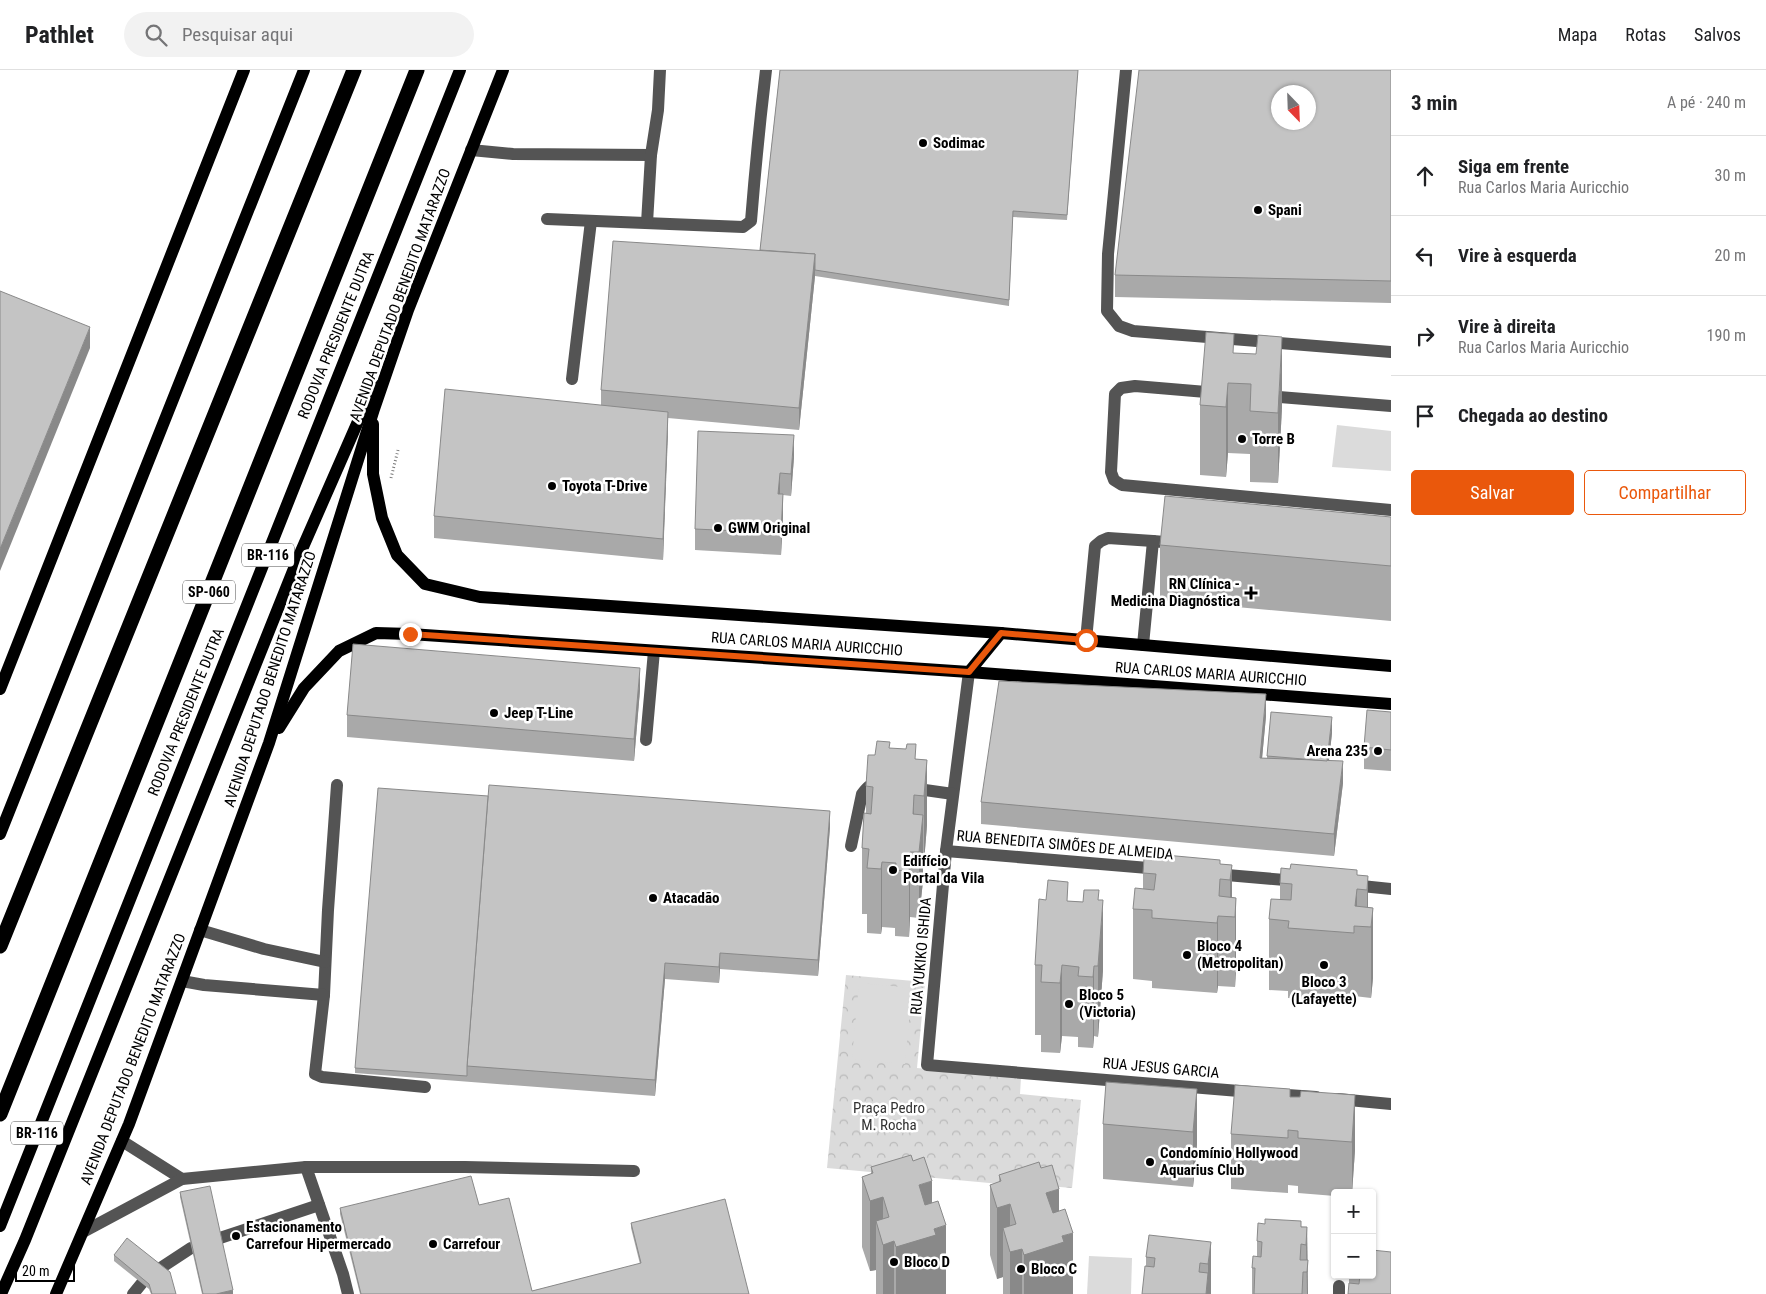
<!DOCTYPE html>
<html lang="pt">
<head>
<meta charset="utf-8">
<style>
  :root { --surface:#fff; --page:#f2f2f2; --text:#202124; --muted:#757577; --line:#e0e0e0; --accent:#ea580c }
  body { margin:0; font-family:"Roboto Condensed",sans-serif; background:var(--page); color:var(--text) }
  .controls { position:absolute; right:15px; bottom:15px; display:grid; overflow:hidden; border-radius:5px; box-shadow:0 1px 4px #0004 }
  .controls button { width:45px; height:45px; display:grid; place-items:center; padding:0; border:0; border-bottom:1px solid var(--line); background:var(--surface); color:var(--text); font:25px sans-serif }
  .compass { position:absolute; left:1271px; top:15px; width:45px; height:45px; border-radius:50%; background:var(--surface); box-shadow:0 1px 4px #0004; rotate:157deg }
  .scale { position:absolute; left:15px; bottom:12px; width:60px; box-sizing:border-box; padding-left:5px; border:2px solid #000; border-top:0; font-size:14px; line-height:18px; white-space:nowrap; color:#000; -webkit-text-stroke:4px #fff; paint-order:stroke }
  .stop { position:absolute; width:15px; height:15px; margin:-11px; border:4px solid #ea580c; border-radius:50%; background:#fff }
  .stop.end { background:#ea580c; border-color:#fff; box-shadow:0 1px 5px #0008 }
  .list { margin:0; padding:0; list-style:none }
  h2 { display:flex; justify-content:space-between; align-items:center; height:65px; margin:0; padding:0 20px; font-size:21px }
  h2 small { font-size:16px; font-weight:400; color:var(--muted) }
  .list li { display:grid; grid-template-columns:32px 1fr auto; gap:15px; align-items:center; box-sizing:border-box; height:80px; padding:0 20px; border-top:1px solid var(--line) }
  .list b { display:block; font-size:19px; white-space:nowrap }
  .list p { margin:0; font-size:16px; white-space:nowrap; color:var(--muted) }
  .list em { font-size:16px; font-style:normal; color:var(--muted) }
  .actions { display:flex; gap:10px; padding:15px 20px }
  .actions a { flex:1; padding:11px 0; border:1px solid var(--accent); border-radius:5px; text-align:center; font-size:18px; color:var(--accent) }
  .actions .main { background:var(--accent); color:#fff }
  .icon { flex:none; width:28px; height:28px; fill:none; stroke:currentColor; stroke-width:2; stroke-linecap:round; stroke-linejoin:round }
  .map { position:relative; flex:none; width:1391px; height:1224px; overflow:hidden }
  header { display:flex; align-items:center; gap:30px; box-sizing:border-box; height:70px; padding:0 25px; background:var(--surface); border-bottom:1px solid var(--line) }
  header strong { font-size:24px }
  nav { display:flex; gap:28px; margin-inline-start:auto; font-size:18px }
  .search { width:350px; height:45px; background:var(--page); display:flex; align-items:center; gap:12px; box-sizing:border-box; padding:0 18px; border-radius:28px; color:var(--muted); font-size:19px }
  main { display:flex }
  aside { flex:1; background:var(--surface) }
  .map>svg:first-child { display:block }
</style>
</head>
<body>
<header>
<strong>Pathlet</strong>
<div class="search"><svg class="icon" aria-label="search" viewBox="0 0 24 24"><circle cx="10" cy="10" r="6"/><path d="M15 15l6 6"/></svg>Pesquisar aqui</div>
<nav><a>Mapa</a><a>Rotas</a><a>Salvos</a></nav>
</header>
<main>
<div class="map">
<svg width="1391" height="1224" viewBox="0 0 1391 1224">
  <defs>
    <pattern id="park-crowns" width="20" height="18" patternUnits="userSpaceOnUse" patternTransform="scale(1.25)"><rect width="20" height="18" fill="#dbdbdb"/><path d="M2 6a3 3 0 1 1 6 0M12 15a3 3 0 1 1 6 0" fill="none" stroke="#bababa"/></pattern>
  </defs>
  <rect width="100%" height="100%" fill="#fff"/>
  <path fill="url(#park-crowns)" d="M846,905L925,912L917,998L1021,1007L1020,1024L1081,1030L1072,1118L1012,1113L1011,1115L827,1098Z"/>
  <g fill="#dbdbdb">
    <path d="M1337,355L1391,361V401L1332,397Z"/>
    <path d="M859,913L912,918L905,994L852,989Z"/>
    <path d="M1089,1186L1132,1188L1131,1224H1087Z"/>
  </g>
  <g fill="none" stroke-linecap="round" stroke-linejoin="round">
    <path stroke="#767676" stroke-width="3" stroke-dasharray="1 2.5" stroke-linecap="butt" d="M391,408L398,380"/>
    <g stroke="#545454" stroke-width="12">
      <path d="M1126,0L1108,184L1107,241L1119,256L1133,261L1391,282"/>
      <path d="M471,80L513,84L651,85"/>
      <path d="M547,149L743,157L751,151C755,101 760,50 766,0"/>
      <path d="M647,153L651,85L658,40L660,0"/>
      <path d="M572,309L591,151"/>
      <path d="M1218,323L1135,316L1121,318L1115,324L1111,402L1114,410L1122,415L1391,440"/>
      <path d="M1266,326L1391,336"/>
      <path d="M1086,570L1095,476L1101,471L1108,468L1153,471"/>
      <path d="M1143,575L1153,471L1176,473"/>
      <path d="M969,602L946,781L927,995L1251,1022"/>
      <path d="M646,670L654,581"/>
      <path d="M337,715L328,840L324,925L315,1004L322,1007L425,1017"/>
      <path d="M911,718L953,724"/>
      <path d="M851,776L862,724C868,716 871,713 881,714"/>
      <path d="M946,781L1160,799"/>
      <path d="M1215,804L1297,811"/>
      <path d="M1352,815L1391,819"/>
      <path d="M200,860L264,879L325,892"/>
      <path d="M182,911L204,915L324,925"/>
      <path d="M1273,1024L1316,1027"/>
      <path d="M1338,1029L1391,1034"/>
      <path d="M122,1071L182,1109"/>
      <path d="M306,1097L343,1204L348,1224"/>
      <path d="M83,1162L182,1109L306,1097H465L634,1101"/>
      <path d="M220,1168L319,1135"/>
      <path d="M159,1199L191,1178"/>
      <path d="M133,1224L142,1213"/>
      <path d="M1339,1224V1216"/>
    </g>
    <g stroke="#000" stroke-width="12">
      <path d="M373,354V404L382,448L397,485L425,514L480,527L1001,563L1391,596"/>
      <path d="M969,602L1001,563"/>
      <path d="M0,619L244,0"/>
      <path d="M279,658L304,618L339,581L376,563L410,564L969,602L1391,634"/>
      <path d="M0,764L304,0"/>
      <path d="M0,1156L460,0"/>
      <path d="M1,1224L25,1170L299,486L374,315"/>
      <path d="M56,1224L129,1054L269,673L374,339L408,240L503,0"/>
    </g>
    <g stroke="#000" stroke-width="15">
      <path d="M0,876L354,0"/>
      <path d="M0,1044L417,0"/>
    </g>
  </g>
  <g fill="#a9a9a9">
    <path d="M780,0H1078L1067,150L1013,147L1009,236L815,206L799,360L668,348L663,490L434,468V446L601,335V320L760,180Z"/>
    <path d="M1391,0V233L1115,227V205Z"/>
    <path d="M1234,283L1282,337L1278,413L1250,412V384L1228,383L1226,407L1200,405V335Z"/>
    <path d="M794,387L791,426L783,425V446L781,485L695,480V459Z"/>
    <path d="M1391,447V551L1160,530V475Z"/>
    <path d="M640,620L634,691L347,667V645Z"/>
    <path d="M1391,642V701L1364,699V677Z"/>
    <path d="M1266,646L1262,688H1267V686L1332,663L1329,691L1343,713L1334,786L981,754V732Z"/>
    <path d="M890,678L916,689L927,690V755L924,792H923V811L919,848L910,847L909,867L895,866V858L882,857L881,864L867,863V844H862V778L866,744V716L875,685Z"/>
    <path d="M830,757L818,906L720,899L719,913L665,909L655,1026L355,1003V998Z"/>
    <path d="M1220,794L1232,795V827L1236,828V898L1235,917L1218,916L1217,923L1152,918V911L1133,909V839L1143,819V803Z"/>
    <path d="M1357,805L1368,806V837L1373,838V908L1371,928L1354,926V934L1288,928V921L1269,920V849L1280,829V813Z"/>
    <path d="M1099,830L1103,900L1098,967L1094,966L1093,978L1078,977V967L1062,966L1060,983L1041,982V965H1035V895L1068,831L1083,832Z"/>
    <path d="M1197,1019V1074L1193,1117L1103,1109V1054Z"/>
    <path d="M1355,1025V1080L1352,1123H1335V1126L1298,1123V1116L1288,1115V1123L1231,1119V1064L1300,1027Z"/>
    <path d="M871,1097L932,1133L946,1224H876V1200L870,1201L862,1177V1107L871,1104Z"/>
    <path d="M1041,1098L1059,1141L1073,1224H1003V1207L997,1209L990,1185V1115L999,1112V1105Z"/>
    <path d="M180,1122L233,1224H202L180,1127Z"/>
    <path d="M479,1135L532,1221L640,1194L631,1158V1153L749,1224H360L340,1144V1138Z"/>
    <path d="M1265,1154L1307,1157L1308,1224H1252V1198L1257,1186V1171Z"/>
    <path d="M1211,1172V1224H1142L1146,1197V1187Z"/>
    <path d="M114,1185L176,1224H151L149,1219L114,1191Z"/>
    <path d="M1349,1205H1372L1391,1224L1349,1218Z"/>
  </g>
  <g fill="#898989">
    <path d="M815,184V206L799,360V338Z"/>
    <path d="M90,257V278L0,501V479Z"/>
    <path d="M1282,267V337L1278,413V343Z"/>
    <path d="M1228,313V383L1226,407V337Z"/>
    <path d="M668,342V364L663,490V469Z"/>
    <path d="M794,365V387L791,426V404Z"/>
    <path d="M780,403V425L778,424Z"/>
    <path d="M783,424V446L781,485V463Z"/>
    <path d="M640,598V620L634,691V669Z"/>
    <path d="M1266,624V646L1260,710V688Z"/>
    <path d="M1332,647V663L1327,707V691Z"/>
    <path d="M927,690V755L924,792V726Z"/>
    <path d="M1343,691V713L1334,786V764Z"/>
    <path d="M914,725V782L913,744Z"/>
    <path d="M830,741V757L818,906V890Z"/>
    <path d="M923,745V811L919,848V782Z"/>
    <path d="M910,782V847L909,867V801Z"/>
    <path d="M882,792V857L881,864V799Z"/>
    <path d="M1232,795V847H1230V810Z"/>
    <path d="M1368,806V857H1367V820Z"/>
    <path d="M1357,819V856L1355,836Z"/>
    <path d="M1236,828V898L1235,917V847Z"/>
    <path d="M1103,830V900L1098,967V896Z"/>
    <path d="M1373,838V908L1371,928V857Z"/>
    <path d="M1218,846V916L1217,923V853Z"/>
    <path d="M720,883V899L719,913V897Z"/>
    <path d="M665,893V909L655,1026V1010Z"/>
    <path d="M1062,895V966L1060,983V913Z"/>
    <path d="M1094,896V966L1093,978V907Z"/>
    <path d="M1197,1019V1074L1193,1117V1062Z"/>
    <path d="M1355,1025V1080L1352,1123V1072Z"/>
    <path d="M932,1111V1166L934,1159L946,1155V1224H896V1177L919,1115Z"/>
    <path d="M1059,1119V1174L1062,1166L1073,1163V1224H1024V1185L1046,1123Z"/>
    <path d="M883,1127V1174L876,1151V1200L870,1201V1131Z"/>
    <path d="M1010,1134V1180L1003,1158V1207L997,1209V1138Z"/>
    <path d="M1307,1157L1308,1224H1307L1306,1175Z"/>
    <path d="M894,1171V1224H883V1175Z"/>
    <path d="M1211,1172V1224H1208V1194Z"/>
    <path d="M1022,1179V1224H1010V1182Z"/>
    <path d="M1208,1203V1224H1206Z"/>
    <path d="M233,1220V1224H216Z"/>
  </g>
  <g fill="#c4c4c4" stroke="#898989" fill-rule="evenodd">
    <path d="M780,0H1078L1067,145L1013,141L1009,230L815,200V184L760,180Z"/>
    <path d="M1139,0H1391V211L1115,205ZM1278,22H1308V52H1278Z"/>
    <path d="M613,171L815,184L799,338L601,320Z"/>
    <path d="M0,221L90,257L0,479Z"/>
    <path d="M1206,262L1234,264L1233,283L1256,284L1258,265L1282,267L1278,343L1250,341L1251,314L1228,313L1226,337L1200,335Z"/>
    <path d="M445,319L668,342L663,469L434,446Z"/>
    <path d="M698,361L794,365L791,404L780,403L778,424H783L781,463L695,459Z"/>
    <path d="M1165,426L1391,447V496L1160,475Z"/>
    <path d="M353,574L640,598L634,669L347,645Z"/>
    <path d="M999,611L1266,624L1260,688L1343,691L1334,764L981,732Z"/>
    <path d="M1367,640L1391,642V680L1364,677Z"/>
    <path d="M1271,642L1332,647L1327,691L1267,686Z"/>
    <path d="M877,671L890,672L889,678L906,679L907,674H916L915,689L927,690L924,726L914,725L913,744L923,745L919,782H910L909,801L895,800L896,793L882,792L881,799L867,798L869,779L862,778L864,743L871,744L873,717L866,716L868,685H875Z"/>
    <path d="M489,715L830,741L818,890L720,883L719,897L665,893L655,1010L467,996Z"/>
    <path d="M378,718L488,726L467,996V1006L355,998Z"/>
    <path d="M1154,784L1220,790V794L1232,795L1230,810L1220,809L1219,826L1236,828L1235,847L1218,846L1217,853L1152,848V840L1133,839L1135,818L1154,820L1156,804L1143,803L1144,788L1153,789Z"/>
    <path d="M1291,794L1357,800V805L1368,806L1367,820L1357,819L1355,836L1373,838L1371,857L1354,856V863L1288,858L1289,851L1269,849L1271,829L1291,830L1292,814L1280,813L1281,798L1290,799Z"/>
    <path d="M1048,810L1068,812L1067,831L1083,832L1084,820H1099L1098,830H1103L1098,896H1094L1093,907L1078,906L1079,897L1062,895L1060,913L1041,912L1042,895H1035L1039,829L1046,830Z"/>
    <path d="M1106,1012L1197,1019L1193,1062L1103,1054Z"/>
    <path d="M1235,1015L1290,1019V1027H1300L1301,1021L1355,1025L1352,1072L1298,1068V1061L1288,1060V1068L1231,1064Z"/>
    <path d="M911,1085L913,1091L924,1087L932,1111L919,1115L925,1135L938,1131L946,1155L934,1159L936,1165L896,1177L894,1171L883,1175L876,1151L889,1147L883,1127L870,1131L862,1107L873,1103L871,1097Z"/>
    <path d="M1039,1092L1041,1098L1052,1095L1059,1119L1046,1123L1053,1143L1065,1139L1073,1163L1062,1166L1064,1172L1024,1185L1022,1179L1010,1182L1003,1158L1016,1154L1010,1134L997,1138L990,1115L1001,1111L999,1105Z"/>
    <path d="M471,1106L479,1135L509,1128L532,1221L641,1193L631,1153L725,1129L749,1224H361L340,1138Z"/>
    <path d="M210,1116L233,1220L216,1224H203L180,1122Z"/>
    <path d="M1265,1149L1301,1151V1157H1307L1306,1175L1301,1174L1300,1190H1308L1307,1202H1303L1302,1224H1254L1255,1198H1252L1253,1186L1261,1187L1262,1172L1257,1171L1258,1153L1265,1154Z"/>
    <path d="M1149,1165L1211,1172L1208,1194L1200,1193L1199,1202L1208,1203L1206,1224H1142L1145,1196L1154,1197L1155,1188L1146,1187Z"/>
    <path d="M127,1168L170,1202L176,1224H152L149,1214L114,1185Z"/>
    <path d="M1372,1180L1391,1182V1224H1348L1349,1213L1359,1214L1360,1205H1372Z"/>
  </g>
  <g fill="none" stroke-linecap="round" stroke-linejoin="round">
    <path stroke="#ea580c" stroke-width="6" d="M410,564L969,602L1001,563L1086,570"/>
  </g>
  <g fill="#000" stroke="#fff" stroke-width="2">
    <circle cx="923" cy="73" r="5"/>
    <circle cx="1258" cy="140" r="5"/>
    <circle cx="1242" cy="369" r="5"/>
    <circle cx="552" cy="416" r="5"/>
    <circle cx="718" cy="458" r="5"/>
    <path d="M1248.5 515.5h5v5h5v5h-5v5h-5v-5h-5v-5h5z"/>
    <circle cx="494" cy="643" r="5"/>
    <circle cx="1378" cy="681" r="5"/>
    <circle cx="893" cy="800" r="5"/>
    <circle cx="653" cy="828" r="5"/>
    <circle cx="1187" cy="885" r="5"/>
    <circle cx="1324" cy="895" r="5"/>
    <circle cx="1069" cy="934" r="5"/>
    <circle cx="1150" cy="1092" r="5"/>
    <circle cx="236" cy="1166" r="5"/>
    <circle cx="433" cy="1174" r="5"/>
    <circle cx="894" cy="1192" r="5"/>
    <circle cx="1021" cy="1199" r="5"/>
  </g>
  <g text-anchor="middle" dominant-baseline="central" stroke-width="5" stroke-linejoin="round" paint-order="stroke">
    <g fill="#fff" stroke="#4c4c4c" stroke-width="1">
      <rect x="242" y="473.5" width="52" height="23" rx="4"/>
      <rect x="183" y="510.5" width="52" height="23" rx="4"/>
      <rect x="11" y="1051.5" width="52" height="23" rx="4"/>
    </g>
    <g font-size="14" font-weight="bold" fill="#000">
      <text x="268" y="485">BR-116</text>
      <text x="209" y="522">SP-060</text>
      <text x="37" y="1063">BR-116</text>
    </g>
    <g font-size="15" font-weight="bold" fill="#000" stroke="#fff" text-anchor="start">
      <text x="933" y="73">Sodimac</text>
      <text x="1268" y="140">Spani</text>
      <text x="1252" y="369">Torre B</text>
      <text x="562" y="416">Toyota T-Drive</text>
      <text x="728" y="458">GWM Original</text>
      <text x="1240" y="514" text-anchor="end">RN Clínica -<tspan x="1240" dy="17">Medicina Diagnóstica</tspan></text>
      <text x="504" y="643">Jeep T-Line</text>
      <text x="1368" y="681" text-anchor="end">Arena 235</text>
      <text x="903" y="791">Edifício<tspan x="903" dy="17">Portal da Vila</tspan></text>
      <text x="663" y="828">Atacadão</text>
      <text x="1197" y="876">Bloco 4<tspan x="1197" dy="17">(Metropolitan)</tspan></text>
      <text x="1324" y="912" text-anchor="middle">Bloco 3<tspan x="1324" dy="17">(Lafayette)</tspan></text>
      <text x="1079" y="925">Bloco 5<tspan x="1079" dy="17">(Victoria)</tspan></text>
      <text x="1160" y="1083">Condomínio Hollywood<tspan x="1160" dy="17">Aquarius Club</tspan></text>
      <text x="246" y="1157">Estacionamento<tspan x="246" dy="17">Carrefour Hipermercado</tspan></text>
      <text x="443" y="1174">Carrefour</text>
      <text x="904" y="1192">Bloco D</text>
      <text x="1031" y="1199">Bloco C</text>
    </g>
    <g font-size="15" fill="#000" stroke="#fff">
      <text transform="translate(400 225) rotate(-70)">AVENIDA DEPUTADO BENEDITO MATARAZZO</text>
      <text transform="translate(336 265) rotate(-68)">RODOVIA PRESIDENTE DUTRA</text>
      <text transform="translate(807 574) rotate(4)">RUA CARLOS MARIA AURICCHIO</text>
      <text transform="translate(1211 604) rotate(4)">RUA CARLOS MARIA AURICCHIO</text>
      <text transform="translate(270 609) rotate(-72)">AVENIDA DEPUTADO BENEDITO MATARAZZO</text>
      <text transform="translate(186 642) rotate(-68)">RODOVIA PRESIDENTE DUTRA</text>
      <text transform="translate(1065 775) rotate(5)">RUA BENEDITA SIMÕES DE ALMEIDA</text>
      <text transform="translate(921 886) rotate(-85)">RUA YUKIKO ISHIDA</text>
      <text transform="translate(133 989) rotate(-69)">AVENIDA DEPUTADO BENEDITO MATARAZZO</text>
      <text transform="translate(1161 998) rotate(5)">RUA JESUS GARCIA</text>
    </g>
    <g font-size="15" fill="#323232" stroke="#fff">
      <text x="889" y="1038">Praça Pedro<tspan x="889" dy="17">M. Rocha</tspan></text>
    </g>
  </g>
</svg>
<div class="controls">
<button>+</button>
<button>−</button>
</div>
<svg class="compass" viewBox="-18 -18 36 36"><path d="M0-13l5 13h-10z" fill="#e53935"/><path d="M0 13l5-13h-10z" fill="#757577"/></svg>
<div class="scale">20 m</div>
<div class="stop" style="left:1086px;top:570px"></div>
<div class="stop end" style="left:410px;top:564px"></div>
</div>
<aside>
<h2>3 min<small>A pé · 240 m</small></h2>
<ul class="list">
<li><svg class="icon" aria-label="ahead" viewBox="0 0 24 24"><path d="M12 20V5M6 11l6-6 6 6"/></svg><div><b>Siga em frente</b><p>Rua Carlos Maria Auricchio</p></div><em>30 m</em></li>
<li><svg class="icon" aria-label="left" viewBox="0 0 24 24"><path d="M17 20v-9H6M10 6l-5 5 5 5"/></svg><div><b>Vire à esquerda</b></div><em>20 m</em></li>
<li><svg class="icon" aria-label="right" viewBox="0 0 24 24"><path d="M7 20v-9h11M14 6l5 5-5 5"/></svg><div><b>Vire à direita</b><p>Rua Carlos Maria Auricchio</p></div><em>190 m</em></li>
<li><svg class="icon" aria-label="arrive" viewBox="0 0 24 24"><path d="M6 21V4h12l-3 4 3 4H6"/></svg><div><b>Chegada ao destino</b></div></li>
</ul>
<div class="actions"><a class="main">Salvar</a><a>Compartilhar</a></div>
</aside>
</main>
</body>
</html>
